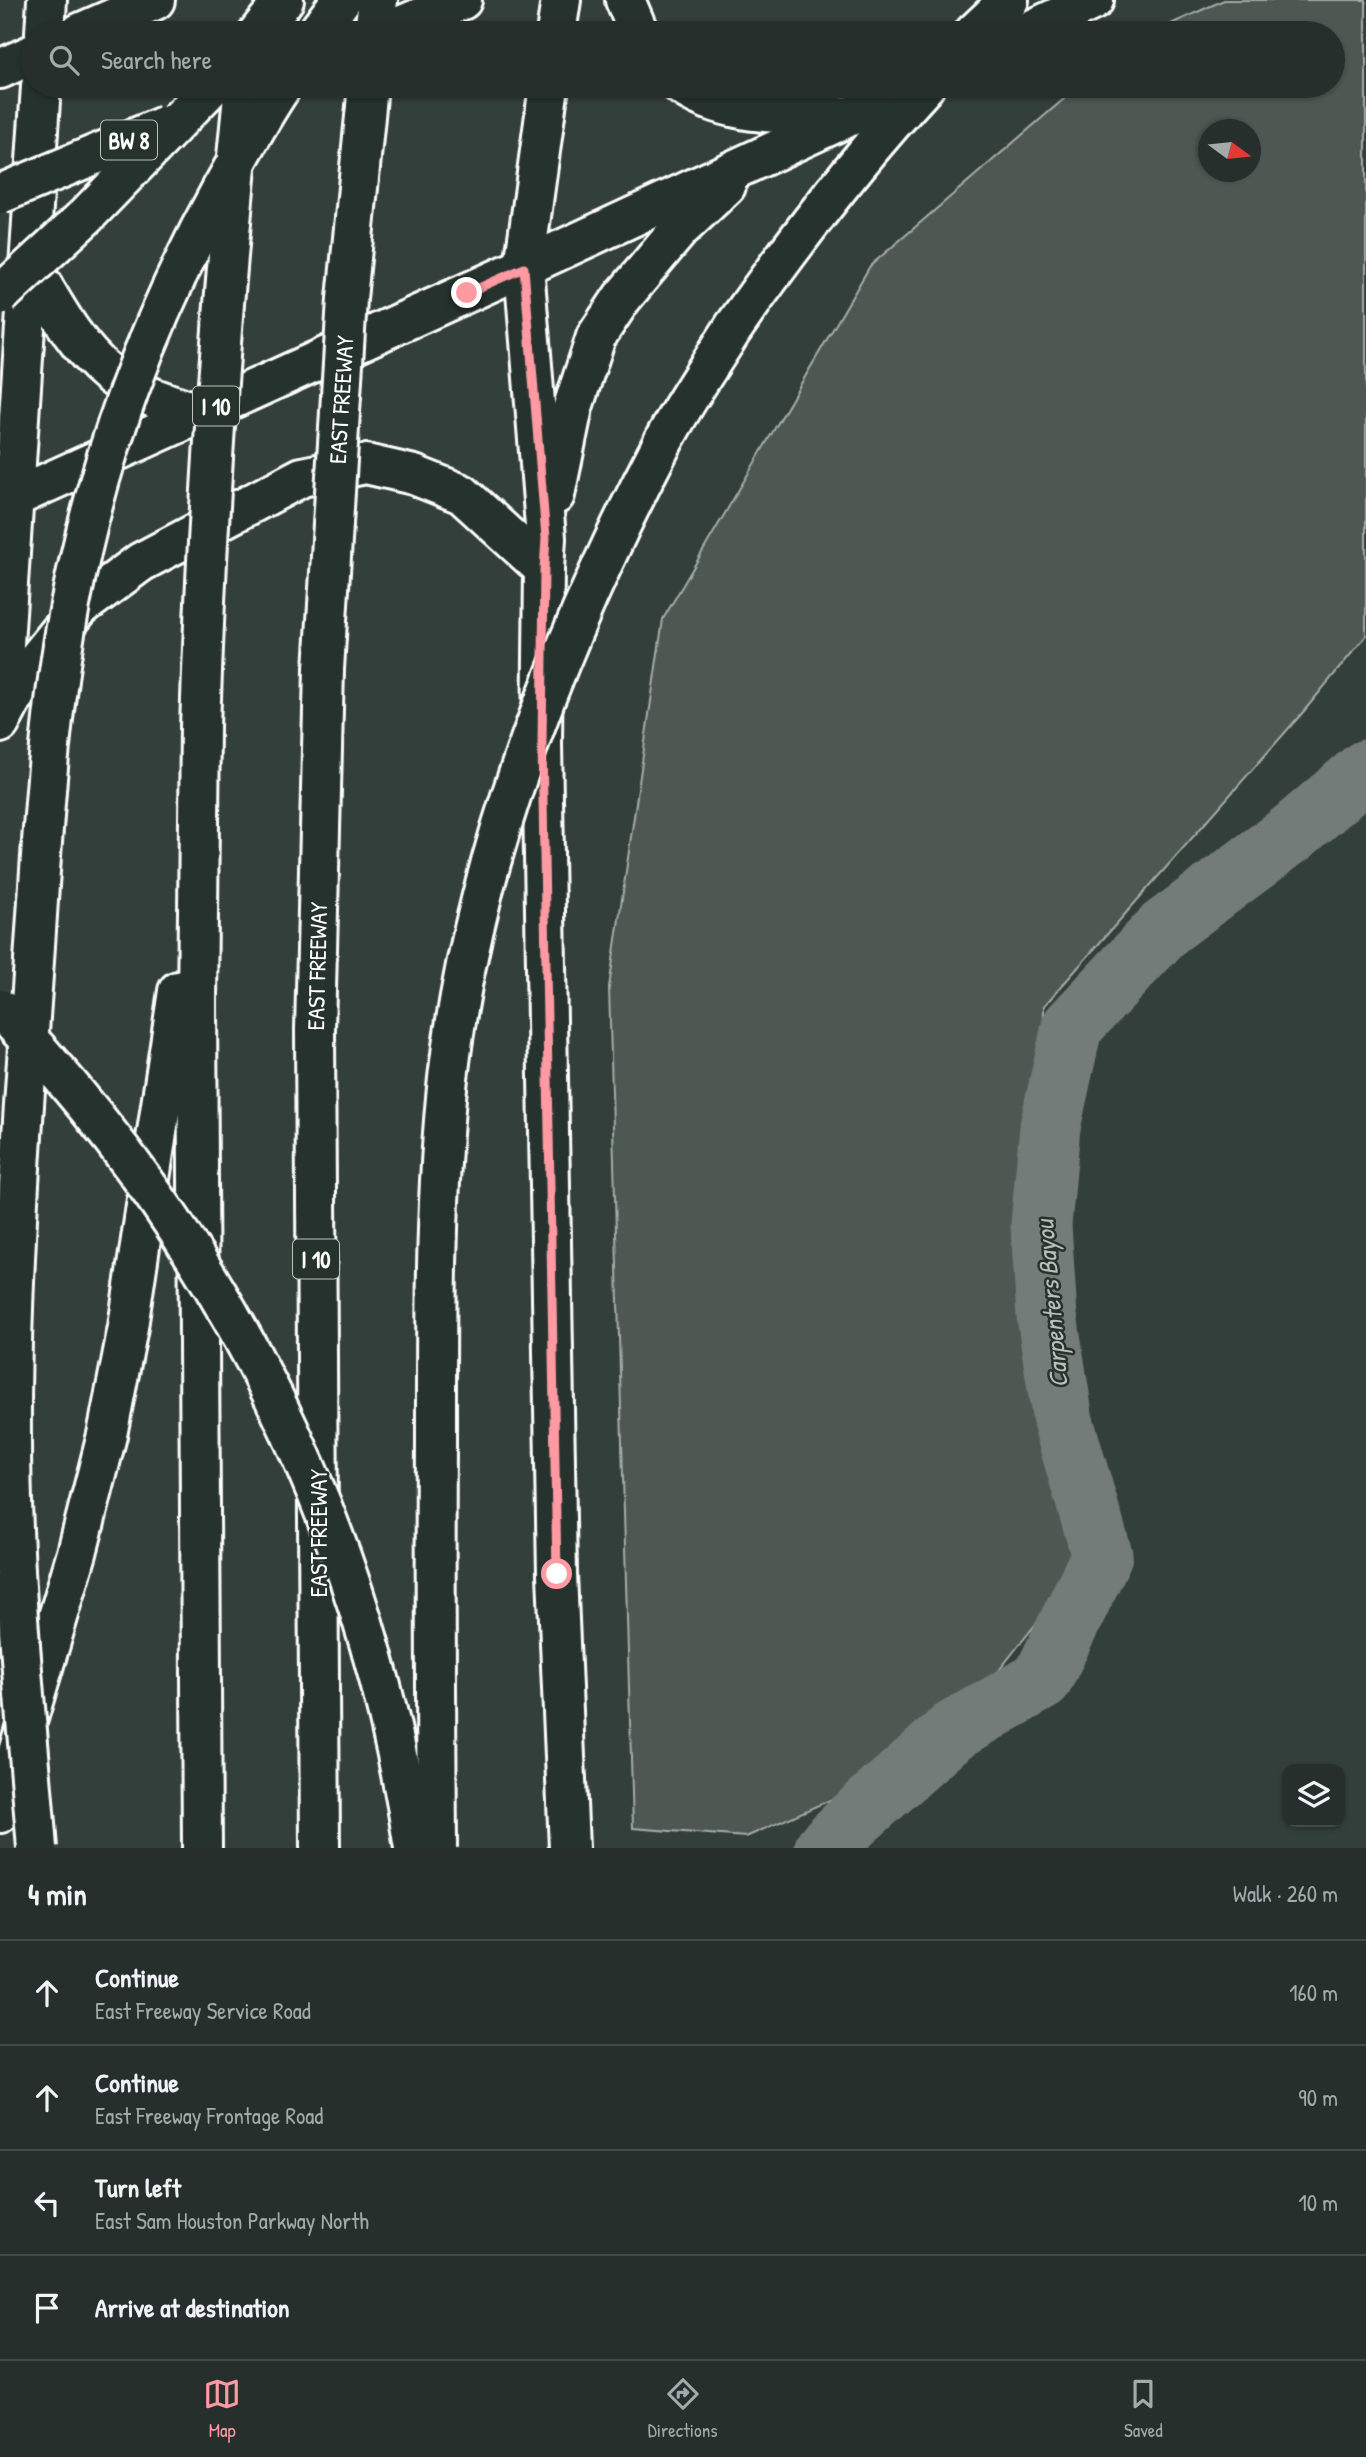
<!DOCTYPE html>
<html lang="en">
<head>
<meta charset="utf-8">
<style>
  :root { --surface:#262f2c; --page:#2e3734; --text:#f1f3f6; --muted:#a4a9a9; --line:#424a48; --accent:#ff9aa2 }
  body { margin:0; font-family:"Patrick Hand",sans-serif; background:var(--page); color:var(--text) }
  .controls { position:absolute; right:21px; bottom:21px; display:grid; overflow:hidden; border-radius:14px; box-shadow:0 2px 5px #0004 }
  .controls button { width:63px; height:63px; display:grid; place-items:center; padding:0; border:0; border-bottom:2px solid var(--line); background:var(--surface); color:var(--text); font:35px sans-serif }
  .compass { position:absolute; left:1198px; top:119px; width:63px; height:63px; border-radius:50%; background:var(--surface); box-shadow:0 2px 5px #0004; rotate:105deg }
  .stop { position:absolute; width:21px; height:21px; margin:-16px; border:5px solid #ff9aa2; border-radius:50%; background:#fff }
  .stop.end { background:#ff9aa2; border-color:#fff; box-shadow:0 2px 7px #0008 }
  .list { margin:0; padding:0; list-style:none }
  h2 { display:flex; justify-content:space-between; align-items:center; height:91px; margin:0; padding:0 28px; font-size:30px }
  h2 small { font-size:23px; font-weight:400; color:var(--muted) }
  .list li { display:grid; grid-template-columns:46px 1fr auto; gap:21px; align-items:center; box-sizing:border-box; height:105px; padding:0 28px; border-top:2px solid var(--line) }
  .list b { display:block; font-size:26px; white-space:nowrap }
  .list p { margin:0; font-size:23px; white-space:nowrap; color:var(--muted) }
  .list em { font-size:23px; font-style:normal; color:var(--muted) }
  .icon { flex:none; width:38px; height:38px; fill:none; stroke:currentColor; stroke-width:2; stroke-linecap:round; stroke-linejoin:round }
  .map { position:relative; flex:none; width:1366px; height:1848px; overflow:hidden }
  .search { position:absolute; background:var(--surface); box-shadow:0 2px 5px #0004; left:21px; right:21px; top:21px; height:77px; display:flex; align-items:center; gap:18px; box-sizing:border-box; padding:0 24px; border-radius:38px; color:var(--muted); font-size:26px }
  .sheet { height:511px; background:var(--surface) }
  nav { display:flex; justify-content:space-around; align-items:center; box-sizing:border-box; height:98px; border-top:2px solid var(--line); background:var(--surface); font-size:19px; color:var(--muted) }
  nav a { display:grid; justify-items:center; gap:4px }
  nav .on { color:var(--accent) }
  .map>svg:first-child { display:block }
</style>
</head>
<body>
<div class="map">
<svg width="1366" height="1848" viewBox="0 0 1366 1848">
  <rect width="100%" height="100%" fill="#333f3a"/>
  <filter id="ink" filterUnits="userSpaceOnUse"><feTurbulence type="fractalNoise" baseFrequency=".0143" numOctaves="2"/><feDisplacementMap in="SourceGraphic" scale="14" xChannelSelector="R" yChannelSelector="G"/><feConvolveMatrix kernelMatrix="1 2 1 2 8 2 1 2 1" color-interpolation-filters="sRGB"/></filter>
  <g filter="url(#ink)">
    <path fill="#4d5853" stroke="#a6aca9" stroke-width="2" fill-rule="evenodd" d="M1224,0H1366V636L1304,711L1044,1006L1040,1392L1084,1563L932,1755L746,1837L633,1828L609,987L663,619L870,266L1079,86H1333V33H1151ZM1208,130H1250V172H1208Z"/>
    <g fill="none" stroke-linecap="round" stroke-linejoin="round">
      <path stroke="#737b78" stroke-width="61" d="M825,1848L850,1823L953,1731L1042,1680L1102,1555L1063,1421L1047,1316L1041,1225L1050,1127L1072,1027L1165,928L1291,834L1366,770"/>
      <defs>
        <g id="secondary">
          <path d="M625,0L639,33"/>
          <path d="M45,33L47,0"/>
          <path d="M556,33L561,0"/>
          <path d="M1025,33L1094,0"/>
          <path d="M549,86L524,267L546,538L544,569L542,744L557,1574L569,1848"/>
          <path d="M682,86C728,118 792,113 846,116"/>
          <path d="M29,263C52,300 73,344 107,372C133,394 169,403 201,414"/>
          <path d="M555,495L573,407L596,337L622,298L679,230L726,186"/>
          <path d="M0,504L524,267L915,86"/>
          <path d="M0,704L41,86"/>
          <path d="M0,723L27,672L80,607L141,562L302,477L366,464L414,475L462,494L544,569"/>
        </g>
        <g id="highway">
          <path d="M80,33L155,0"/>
          <path d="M258,33L284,0"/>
          <path d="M317,33L341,0"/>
          <path d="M374,33L378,0"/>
          <path d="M384,33L462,0"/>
          <path d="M974,33L1009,0"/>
          <path d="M0,69L33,54"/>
          <path d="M734,327C793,243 855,162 925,86"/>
          <path d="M200,727L197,1004L202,1848"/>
          <path d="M0,1813L77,1553L107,1435L128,1327L178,991"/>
          <path id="s1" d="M320,1848L315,1030L324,669"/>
        </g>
      </defs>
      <use href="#secondary" stroke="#fff" stroke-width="44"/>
      <use href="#highway" stroke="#fff" stroke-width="44"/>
      <use href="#secondary" stroke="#26332d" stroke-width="38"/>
      <use href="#highway" stroke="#26332d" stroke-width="38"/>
      <defs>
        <g id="highway-bridge">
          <path d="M0,194L166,125"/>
          <path d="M0,295L86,216L212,86"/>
          <path id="s2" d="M324,669L347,299L368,86"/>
          <path d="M200,727C207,512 222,299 244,86"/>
          <path d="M0,1009C224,1241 366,1529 414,1848"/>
          <path d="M37,1848C26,1712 11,1576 11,1439C10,1294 21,1148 31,1003C41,870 45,736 70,605C99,454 148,322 222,188C242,153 260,118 282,86"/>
          <path d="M437,1848C436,1713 435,1578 436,1443C436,1322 435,1199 448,1078C473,858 560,638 663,442C684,402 710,365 734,327"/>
        </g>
      </defs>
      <use href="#highway-bridge" stroke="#fff" stroke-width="44" stroke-linecap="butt"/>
      <use href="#highway-bridge" stroke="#26332d" stroke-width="38"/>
    </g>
  </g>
  <g fill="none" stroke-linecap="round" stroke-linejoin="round" filter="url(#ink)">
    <path stroke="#ff9aa2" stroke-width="9" d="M467,293L524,268L546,538L544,569L542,744L557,1574"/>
  </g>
  <g text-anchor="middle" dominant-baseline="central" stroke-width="5" stroke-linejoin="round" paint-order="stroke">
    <g fill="#26332d" stroke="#bec2c0" stroke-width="2">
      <rect x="101" y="120.5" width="56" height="39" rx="5"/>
      <rect x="193" y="386.5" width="46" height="39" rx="5"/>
      <rect x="293" y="1239.5" width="46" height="39" rx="5"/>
    </g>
    <g font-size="23" font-weight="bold" fill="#fff">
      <text x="129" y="140">BW 8</text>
      <text x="216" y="406">I 10</text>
      <text x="316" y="1259">I 10</text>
    </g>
    <g font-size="24" fill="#fff" stroke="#26332d">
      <text stroke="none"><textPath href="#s2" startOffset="270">EAST FREEWAY</textPath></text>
      <text stroke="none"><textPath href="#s1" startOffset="882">EAST FREEWAY</textPath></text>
      <text transform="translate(318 1533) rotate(-90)">EAST FREEWAY</text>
    </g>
    <g font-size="26" font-style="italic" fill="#b9bdbc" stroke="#26332d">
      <text transform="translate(1051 1304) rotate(-95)">Carpenters Bayou</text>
    </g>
  </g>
</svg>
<div class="controls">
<button><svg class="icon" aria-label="layers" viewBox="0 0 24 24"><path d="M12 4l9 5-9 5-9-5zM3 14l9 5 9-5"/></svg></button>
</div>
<svg class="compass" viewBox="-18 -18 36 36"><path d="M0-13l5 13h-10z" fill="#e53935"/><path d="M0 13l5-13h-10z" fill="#a4a9a9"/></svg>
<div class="stop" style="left:557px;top:1574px"></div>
<div class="stop end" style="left:467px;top:293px"></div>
<div class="search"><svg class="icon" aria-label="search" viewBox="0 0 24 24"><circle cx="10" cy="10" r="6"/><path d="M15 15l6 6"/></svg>Search here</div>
</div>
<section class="sheet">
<h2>4 min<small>Walk · 260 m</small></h2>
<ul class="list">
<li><svg class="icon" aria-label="ahead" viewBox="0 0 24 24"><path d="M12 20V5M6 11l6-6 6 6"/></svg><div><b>Continue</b><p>East Freeway Service Road</p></div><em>160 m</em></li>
<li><svg class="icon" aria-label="ahead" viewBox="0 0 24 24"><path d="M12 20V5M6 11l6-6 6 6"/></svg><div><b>Continue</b><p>East Freeway Frontage Road</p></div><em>90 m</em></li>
<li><svg class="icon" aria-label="left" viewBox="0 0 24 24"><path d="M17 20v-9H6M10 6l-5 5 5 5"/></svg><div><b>Turn left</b><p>East Sam Houston Parkway North</p></div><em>10 m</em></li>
<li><svg class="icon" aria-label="arrive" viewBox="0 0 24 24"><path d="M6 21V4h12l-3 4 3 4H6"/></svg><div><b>Arrive at destination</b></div></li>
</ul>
</section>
<nav>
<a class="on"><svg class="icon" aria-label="map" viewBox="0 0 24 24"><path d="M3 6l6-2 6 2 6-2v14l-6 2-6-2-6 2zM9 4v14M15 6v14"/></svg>Map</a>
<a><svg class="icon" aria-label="directions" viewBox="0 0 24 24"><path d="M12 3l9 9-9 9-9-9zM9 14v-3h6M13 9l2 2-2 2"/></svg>Directions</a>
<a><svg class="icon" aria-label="saved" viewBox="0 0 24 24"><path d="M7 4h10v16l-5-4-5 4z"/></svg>Saved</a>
</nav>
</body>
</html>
